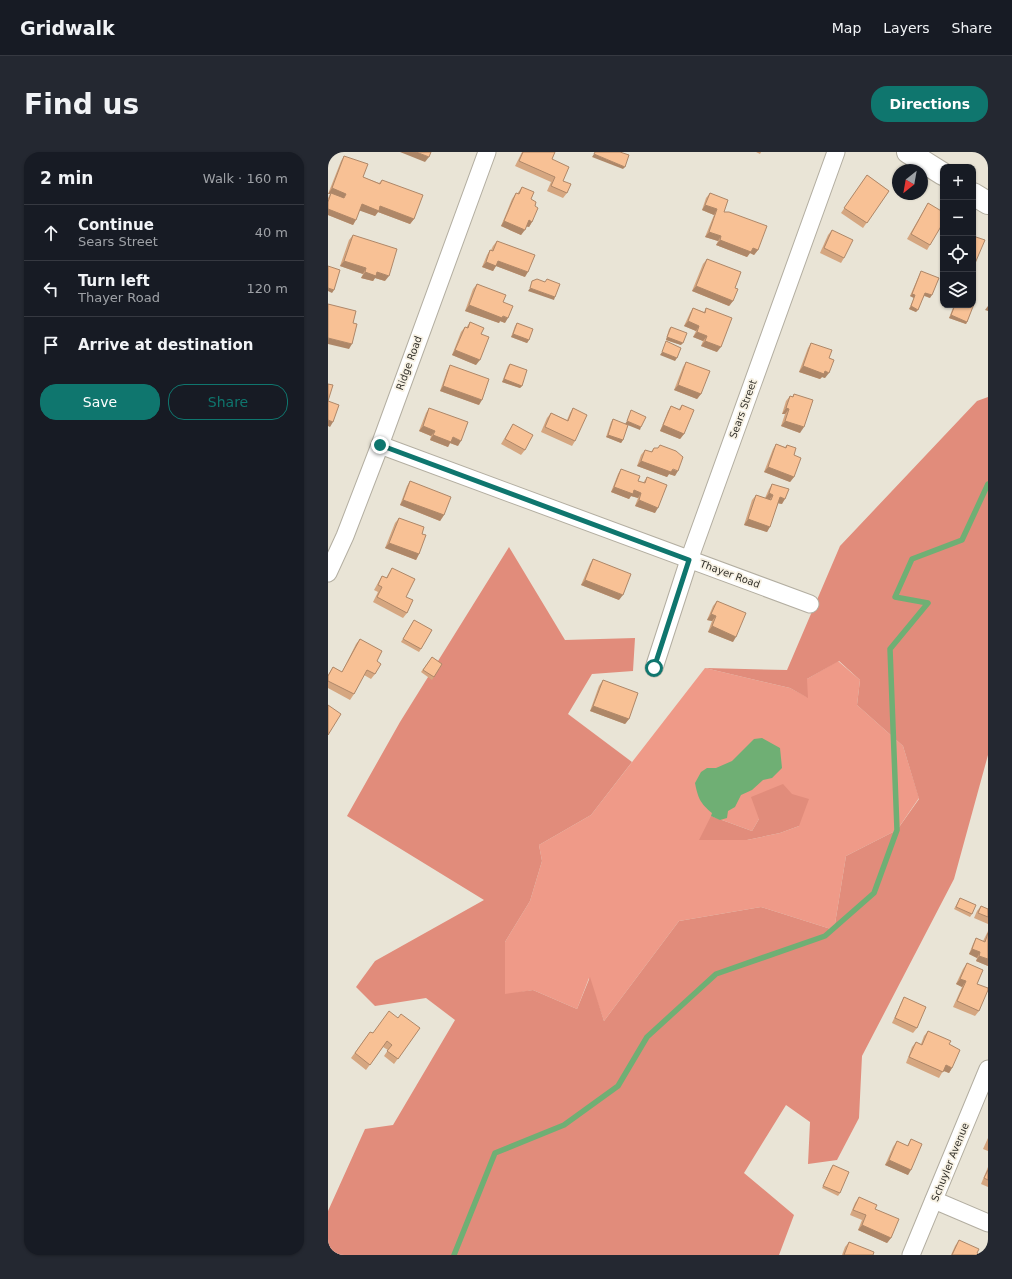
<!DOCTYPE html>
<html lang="en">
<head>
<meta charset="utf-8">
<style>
  :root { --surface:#171b24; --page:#242831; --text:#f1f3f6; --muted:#9ea1a6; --line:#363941; --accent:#0f766e }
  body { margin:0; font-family:"DejaVu Sans",sans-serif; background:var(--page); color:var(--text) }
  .controls { position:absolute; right:12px; top:12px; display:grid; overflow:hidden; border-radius:8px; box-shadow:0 1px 3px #0004 }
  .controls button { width:36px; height:36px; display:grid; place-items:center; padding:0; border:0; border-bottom:1px solid var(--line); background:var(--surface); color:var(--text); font:20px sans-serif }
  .compass { position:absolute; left:564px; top:12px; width:36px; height:36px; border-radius:50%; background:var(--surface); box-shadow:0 1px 3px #0004; rotate:211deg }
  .stop { position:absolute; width:12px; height:12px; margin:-9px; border:3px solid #0f766e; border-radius:50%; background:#fff }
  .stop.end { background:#0f766e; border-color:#fff; box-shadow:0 1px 4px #0008 }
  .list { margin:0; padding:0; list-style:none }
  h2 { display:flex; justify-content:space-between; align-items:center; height:52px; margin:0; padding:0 16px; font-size:17px }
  h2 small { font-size:13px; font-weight:400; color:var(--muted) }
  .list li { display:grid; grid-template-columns:26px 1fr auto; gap:12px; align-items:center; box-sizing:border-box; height:56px; padding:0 16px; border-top:1px solid var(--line) }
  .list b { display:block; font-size:15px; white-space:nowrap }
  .list p { margin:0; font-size:13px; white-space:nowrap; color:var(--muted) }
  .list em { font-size:13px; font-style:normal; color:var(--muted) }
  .actions { display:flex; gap:8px; padding:12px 16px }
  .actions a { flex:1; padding:9px 0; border:1px solid var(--accent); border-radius:16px; text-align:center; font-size:14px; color:var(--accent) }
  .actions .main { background:var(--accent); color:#fff }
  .icon { flex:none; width:22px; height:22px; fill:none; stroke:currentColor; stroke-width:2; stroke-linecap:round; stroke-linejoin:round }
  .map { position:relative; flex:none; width:660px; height:1103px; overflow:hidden; border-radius:16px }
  header { display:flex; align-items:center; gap:24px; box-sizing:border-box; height:56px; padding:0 20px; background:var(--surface); border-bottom:1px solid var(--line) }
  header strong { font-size:19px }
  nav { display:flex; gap:22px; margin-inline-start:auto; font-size:14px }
  .intro { display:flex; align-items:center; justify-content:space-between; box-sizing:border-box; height:96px; padding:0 24px }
  h1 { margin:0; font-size:28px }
  .button { padding:10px 18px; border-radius:16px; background:var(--accent); color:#fff; font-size:14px; font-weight:700 }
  main { display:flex; gap:24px; padding:0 24px }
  aside { flex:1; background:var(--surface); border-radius:16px; box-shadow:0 1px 3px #0004 }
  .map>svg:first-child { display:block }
</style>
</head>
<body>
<header>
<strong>Gridwalk</strong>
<nav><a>Map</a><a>Layers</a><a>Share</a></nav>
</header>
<div class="intro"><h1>Find us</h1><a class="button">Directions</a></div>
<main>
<aside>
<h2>2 min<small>Walk · 160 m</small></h2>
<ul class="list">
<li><svg class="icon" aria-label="ahead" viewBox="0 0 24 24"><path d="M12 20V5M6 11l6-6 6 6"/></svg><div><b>Continue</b><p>Sears Street</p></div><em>40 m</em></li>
<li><svg class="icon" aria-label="left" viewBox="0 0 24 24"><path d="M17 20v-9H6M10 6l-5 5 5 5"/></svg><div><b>Turn left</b><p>Thayer Road</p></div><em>120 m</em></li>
<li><svg class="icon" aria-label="arrive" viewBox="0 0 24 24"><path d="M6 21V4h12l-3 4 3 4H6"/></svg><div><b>Arrive at destination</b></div></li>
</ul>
<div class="actions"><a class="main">Save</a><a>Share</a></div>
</aside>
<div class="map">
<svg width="660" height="1103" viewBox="0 0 660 1103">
  <rect width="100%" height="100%" fill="#e9e4d6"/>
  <path fill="#ef9a88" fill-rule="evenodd" d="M510,509L532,528L529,553L575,594L591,646L569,678L518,704L506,778L433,755L351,769L276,869L261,826L249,857L205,838L177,843V790L202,749L214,709L211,693L263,663L377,516L462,536L479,545V527ZM383,664L424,679L431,667L471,674L452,681L419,688Z"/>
  <g fill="#e18c7b">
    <path d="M660,245V603L626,727L534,904L531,966L509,1008L480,1012L482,970L458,953L416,1021L466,1063L451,1103H0V1059L37,977L65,973L127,868L98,846L47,854L28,835L47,809L156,748L19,664L72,570L181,395L237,488L307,486L305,519L264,522L240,562L304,610L263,663L211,693L214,709L202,749L177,790V842L205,838L249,857L262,825L276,869L351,769L433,755L506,778L518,704L569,678L591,647L575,594L529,553L532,528L511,509L479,527L480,546L462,536L377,516L459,518L512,394L649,249Z"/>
    <path d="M455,632L464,642L481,647L471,674L452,681L419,688H371L383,664L424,679L431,667L423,645Z"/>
  </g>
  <path fill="#6faf74" d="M434,586L452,596L454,616L444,626L435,628L424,638L413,643L407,655L400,659L399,666L392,668L383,664L384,661C372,651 370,646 367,631L373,620L379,616H388L404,609L426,587Z"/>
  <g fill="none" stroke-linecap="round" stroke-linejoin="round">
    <path stroke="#6faf74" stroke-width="5.5" d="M126,1103L167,1001L236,973L290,934L319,885L388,822L497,784L546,741L569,678L562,497L600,451L567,445L584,407L634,388L660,332"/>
    <defs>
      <g id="minor">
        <path d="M52,293L482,452"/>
        <path d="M0,421L17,384L52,293L159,0"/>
        <path d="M326,516L361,408L508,0"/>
        <path d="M606,1048L660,1071"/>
        <path d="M583,1103L660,917"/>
      </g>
      <g id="secondary">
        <path d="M580,0L615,22"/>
        <path d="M645,42L660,51"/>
      </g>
    </defs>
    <use href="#minor" stroke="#b3aea1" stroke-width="19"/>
    <use href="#secondary" stroke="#b3aea1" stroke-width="24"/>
    <use href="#minor" stroke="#fff" stroke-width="17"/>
    <use href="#secondary" stroke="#fff" stroke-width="22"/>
  </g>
  <g fill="#d5a680">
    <path d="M194,0H227L224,7L235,29L239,41L235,46L219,39L223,30L187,14Z"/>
    <path d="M428,0H433L432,2Z"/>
    <path d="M16,4L35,25L51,31L54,28L86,67L82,72L50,60L47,64L32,58L25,73L0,63V46L2,42H0L13,9Z"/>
    <path d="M539,23L561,39L535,76L513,61Z"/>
    <path d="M194,35L203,47L207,54L204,70L201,75L198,74L193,83L173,74L184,47L188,41L189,42Z"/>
    <path d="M382,41L396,60L430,98L426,103L422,101L419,105L388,93L390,89L377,85L386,63L374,58L378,46Z"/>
    <path d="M600,51L602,93L599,98L579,87Z"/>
    <path d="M504,78L516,106L513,111L492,101L500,83Z"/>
    <path d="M25,83L57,129L47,126L45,129L33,126L35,122L12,114L21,88Z"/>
    <path d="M169,89L197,125L168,114L165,119L154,115L159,103L162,98H163L165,94Z"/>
    <path d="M379,107L407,136L405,149L401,154L364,139L375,112Z"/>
    <path d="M593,119L602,146L596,144L588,160L581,157L586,146L582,144L592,121Z"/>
    <path d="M149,132L177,171L172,169L171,171L137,159L145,137Z"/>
    <path d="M626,153H645L639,170L638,172L621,166Z"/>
    <path d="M365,156L376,160L378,156L389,200L373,194L375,189L365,185L368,179L356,174L362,161Z"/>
    <path d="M142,170L153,182L148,213L124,203L133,180L137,175L138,176Z"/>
    <path d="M189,171L201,188L199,191L183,185L187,174Z"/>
    <path d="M343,175L353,193L338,188L341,177Z"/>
    <path d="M483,191L501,206L497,226L494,225L492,227L471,220L480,196Z"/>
    <path d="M358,210L373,242L369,247L346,238L355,215Z"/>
    <path d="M182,212L194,234L192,236L174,230L180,214Z"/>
    <path d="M122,213L151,253L112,239L119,219Z"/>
    <path d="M466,242L472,281L453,274L457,262H454L458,249L462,244L464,245Z"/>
    <path d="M354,253L356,282L352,287L332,279L340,259L343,254L351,257Z"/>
    <path d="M101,256L130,294L122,291L120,295L102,288L103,284L91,279L98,261Z"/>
    <path d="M245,256L247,289L244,294L213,280L219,266L223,261L239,268L242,261Z"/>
    <path d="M285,267L295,288L293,291L278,285L283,270Z"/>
    <path d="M185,272L197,298L193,303L173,292Z"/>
    <path d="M448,292L457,295L459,293L466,303V325L462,330L436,320L445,297Z"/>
    <path d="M326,296L347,324L341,322L339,325L309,314L313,303L317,298L323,300Z"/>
    <path d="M293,317L310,329L315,331L319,325L327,361L307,354L310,346L303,344L301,347L283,340L290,322Z"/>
    <path d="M82,329L116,363L112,369L72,353L79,334Z"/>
    <path d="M444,332L454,352L450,351L439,380L416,373L424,348L428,343L437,346L441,337Z"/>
    <path d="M71,366L94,382L91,402L88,408L57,396L67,371Z"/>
    <path d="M265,407L291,448L253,433L262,412Z"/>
    <path d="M64,416L78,445L79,461L75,466L45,450L50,440L46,438L51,429L54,424L58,426Z"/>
    <path d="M389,449L405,490L380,480L384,469L379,468L385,454Z"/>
    <path d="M84,471L93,497L91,500L73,490Z"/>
    <path d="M32,487L49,509L47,522L43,527L36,523L26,542L22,548L0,536V523L5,515L14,520L28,492Z"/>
    <path d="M104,505L114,512L104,528L93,520Z"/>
    <path d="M275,528L301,567L297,572L262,559L271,534Z"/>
    <path d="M632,746L644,762L642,765L626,757Z"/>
    <path d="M653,754L660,757V772L646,766L649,759Z"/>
    <path d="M660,779V814L648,809L649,806L641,802L645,792L648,786L655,789Z"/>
    <path d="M639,811L651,859L647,864L625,855L634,835L628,832L635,817Z"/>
    <path d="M576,845L589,876L585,881L564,871L573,851Z"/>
    <path d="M70,866L92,876L66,912L56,904L60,898L55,895L38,918L23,906L42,880L45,881Z"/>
    <path d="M600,879L621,892L624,916L621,921L615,919L611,926L578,911L584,895L588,890L593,892L596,884Z"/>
    <path d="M660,986V999L655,997Z"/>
    <path d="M583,987L580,1023L557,1013L565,995L569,989L579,994Z"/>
    <path d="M505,1013L512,1041L510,1044L494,1036L503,1016Z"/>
    <path d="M660,1015V1035L653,1032Z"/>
    <path d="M531,1045L563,1086L559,1091L530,1078L534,1068L522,1063L527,1051Z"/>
    <path d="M631,1088L649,1101L653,1103H623L627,1094Z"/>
    <path d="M521,1090L545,1103H514L517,1095Z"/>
  </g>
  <g fill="#ae8768">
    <path d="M72,0H88L101,5L97,10Z"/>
    <path d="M266,2L297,15L295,17L264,5Z"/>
    <path d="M4,36L18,42L15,47L3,41L2,42H0Z"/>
    <path d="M34,52L52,54L86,67L82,72L50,60L47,64L30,58Z"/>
    <path d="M377,53L389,57L386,63L374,58Z"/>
    <path d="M0,57L28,68L25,73L0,63Z"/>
    <path d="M201,68L204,70L201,75L197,74Z"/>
    <path d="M176,69L197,78L193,83L173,74Z"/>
    <path d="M381,80L393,84L390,89L377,85Z"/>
    <path d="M392,88L425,96L430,98L426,103L422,101L419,105L388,93Z"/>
    <path d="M16,109L38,116L35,122L12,114Z"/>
    <path d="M170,109L200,120L197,125L168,114L165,119L154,115L158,110Z"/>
    <path d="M37,120H49L61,124L57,129L47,126L45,129L33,126Z"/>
    <path d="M368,134L405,149L401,154L364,139Z"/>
    <path d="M0,136L6,138L4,141L0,139Z"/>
    <path d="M202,136L227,145L226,148L200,139Z"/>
    <path d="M597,141L604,143L602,146L595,143Z"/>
    <path d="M584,142L587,143L586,146L582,144Z"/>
    <path d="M141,153L180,166L177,171L172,169L171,171L137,159Z"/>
    <path d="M583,154L590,158L588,160L581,157Z"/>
    <path d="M660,154V159L657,158Z"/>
    <path d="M623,163L639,170L638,172L621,166Z"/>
    <path d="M360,169L371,174L368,179L356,174Z"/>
    <path d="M369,180L379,184L375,189L365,185Z"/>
    <path d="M185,182L201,188L199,191L183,185Z"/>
    <path d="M339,185L355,191L353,193L338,188Z"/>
    <path d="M0,186L24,192L21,197L0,192Z"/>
    <path d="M377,189L393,195L389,200L373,194Z"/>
    <path d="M127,198L152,208L148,213L124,203Z"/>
    <path d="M334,200L349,206L347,209L332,203Z"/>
    <path d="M475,214L497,219L501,221L497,226L494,225L492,227L471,220Z"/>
    <path d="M176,227L194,234L192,236L174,230Z"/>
    <path d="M350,233L373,242L369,247L346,238Z"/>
    <path d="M115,234L154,248L151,253L112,239Z"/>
    <path d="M458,256L461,257L457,262H454Z"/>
    <path d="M0,268L5,270L2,275L0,274Z"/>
    <path d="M299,269L313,275L312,278L297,272Z"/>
    <path d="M457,269L476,275L472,281L453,274Z"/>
    <path d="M335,273L356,282L352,287L332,279Z"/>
    <path d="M95,274L107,279L103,284L91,279Z"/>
    <path d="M105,283L125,285L133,289L130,294L122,291L120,295L102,288Z"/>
    <path d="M280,283L295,288L293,291L278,285Z"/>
    <path d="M313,309L350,319L347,324L341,322L339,325L309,314Z"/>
    <path d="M440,315L466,325L462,330L436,320Z"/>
    <path d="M286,335L306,338L313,341L310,346L303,344L301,347L283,340Z"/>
    <path d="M441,341L445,343L441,348L437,347Z"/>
    <path d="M452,345L457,347L454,352L449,351Z"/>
    <path d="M75,348L116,363L112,369L72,353Z"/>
    <path d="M311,348L330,356L327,361L307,354Z"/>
    <path d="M420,367L442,375L439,380L416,373Z"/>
    <path d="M61,391L91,402L88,408L57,396Z"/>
    <path d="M257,428L295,443L291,448L253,433Z"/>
    <path d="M383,462L388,464L384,469L379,468Z"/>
    <path d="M384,474L408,485L405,490L380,480Z"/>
    <path d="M265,554L301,567L297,572L262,559Z"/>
    <path d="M644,797L652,800L649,806L641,802Z"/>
    <path d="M651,804L660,807V814L648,809Z"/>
    <path d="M632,827L638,829L634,835L628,832Z"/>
    <path d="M618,913L624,916L621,921L614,918Z"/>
    <path d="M561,1008L583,1018L580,1023L557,1013Z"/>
    <path d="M534,1073L563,1086L559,1091L530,1078Z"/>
  </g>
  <g fill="#f8c195" stroke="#ae8768">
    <path d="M88,0H103L101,5Z"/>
    <path d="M195,0H227L224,7L241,15L235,29L243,32L239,41L223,34L227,25L191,9Z"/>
    <path d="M267,0H292L301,3L297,15L266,2Z"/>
    <path d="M16,4L40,12L35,25L52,32L54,28L95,43L86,67L52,54L51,59L34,52L28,68L0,57V50L3,41L16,46L18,42L4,36Z"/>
    <path d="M539,23L561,39L539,71L516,56Z"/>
    <path d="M194,35L206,40L203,47L208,50L207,54L210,56L204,70L201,68L197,78L176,69L188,41L191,42Z"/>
    <path d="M382,41L400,48L396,60H401L439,74L430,98L425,96L423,100L392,88L393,84L381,80L389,57L377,53Z"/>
    <path d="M600,51L615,60V71L602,93L583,82Z"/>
    <path d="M504,78L525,88L516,106L496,96Z"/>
    <path d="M25,83L69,97L61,124L49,120L48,124L37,120L38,116L16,109Z"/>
    <path d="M645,84L657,88L645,116Z"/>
    <path d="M169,89L207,103L200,120L170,109L168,114L158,110L162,98L165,99Z"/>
    <path d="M379,107L413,120L407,136L410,137L405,149L368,134Z"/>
    <path d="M0,114L12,118L6,138L0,136Z"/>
    <path d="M593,119L611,126L604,143L597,141L590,158L583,154L587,143L584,142Z"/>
    <path d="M209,127L217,130L219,127L232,132L227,145L202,136L204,129Z"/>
    <path d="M149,132L178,143L175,150L185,154L180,166L175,164L174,166L141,153Z"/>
    <path d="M0,152L28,159L25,171L29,172L24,192L0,186Z"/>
    <path d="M645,152H646L639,170L623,163L627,153H645Z"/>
    <path d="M365,156L377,161L378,156L404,166L393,195L377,189L379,184L369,180L371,174L360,169Z"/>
    <path d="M142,170L156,176L153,182L161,185L152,208L127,198L137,175L140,176Z"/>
    <path d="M189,171L205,177L201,188L185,182Z"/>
    <path d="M343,175L359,181L355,191L339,185Z"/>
    <path d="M338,189L353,196L349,206L334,200Z"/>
    <path d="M483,191L504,198L501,206L506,208L501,221L497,219L496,222L475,214Z"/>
    <path d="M358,210L382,219L373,242L350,233Z"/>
    <path d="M182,212L199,218L194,234L176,227Z"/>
    <path d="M122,213L161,227L154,248L115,234Z"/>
    <path d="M0,232L5,233L0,249Z"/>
    <path d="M466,242L485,248L476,275L457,269L461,257L458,256L462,244L465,245Z"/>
    <path d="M0,249L11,253L5,270L0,268Z"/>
    <path d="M354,253L366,258L356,282L335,273L343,254L352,258Z"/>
    <path d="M101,256L140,270L133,289L125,285L123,290L105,283L107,279L95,274Z"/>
    <path d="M245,256L259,263L247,289L217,275L223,261L240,269Z"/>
    <path d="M303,258L318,265L313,275L299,269Z"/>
    <path d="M285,267L300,273L295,288L280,283Z"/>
    <path d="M185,272L205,283L197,298L177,287Z"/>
    <path d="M448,292L458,296L459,293L468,296L466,303L473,306L466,325L440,315Z"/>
    <path d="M332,293L348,299L355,305L350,319L345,317L343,320L313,309L317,298L324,300L326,296H330Z"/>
    <path d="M293,317L312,324L310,329L317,331L319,325L339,333L330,356L311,348L313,341L306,338L305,342L286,335Z"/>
    <path d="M82,329L123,345L116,363L75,348Z"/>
    <path d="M444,332L461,337L457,347L452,345L442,375L420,367L428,343L443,348L445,343L441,341Z"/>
    <path d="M71,366L96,375L94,382L98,383L91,402L61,391Z"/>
    <path d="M265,407L303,422L295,443L257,428Z"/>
    <path d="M64,416L87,427L78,445L85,448L79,461L49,445L54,435L50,433L54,424L59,426Z"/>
    <path d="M389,449L418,461L408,485L384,474L388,464L383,462Z"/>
    <path d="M86,468L104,478L93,497L75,487Z"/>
    <path d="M32,487L54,499L49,509L53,512L47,522L39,518L26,542L0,529V524L5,515L14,520Z"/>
    <path d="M104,505L114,512L106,525L95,518Z"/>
    <path d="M275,528L310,541L301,567L265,554Z"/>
    <path d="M0,553L13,562L0,583Z"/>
    <path d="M632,746L648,753L644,762L628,755Z"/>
    <path d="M653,754L660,757V765L650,761Z"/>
    <path d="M660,781V807L651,804L652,800L644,797L648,786L657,790Z"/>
    <path d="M639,811L655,818L649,832L660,836V838L651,859L629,849L638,829L632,827Z"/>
    <path d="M576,845L598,855L589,876L567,866Z"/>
    <path d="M61,859L70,866L73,862L92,876L70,907L59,899L64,893L59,889L42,913L27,901L42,880L45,881Z"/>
    <path d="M600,879L623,889L621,892L632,898L624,916L618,913L615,920L581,905L588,890L594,893Z"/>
    <path d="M583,987L594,992L583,1018L561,1008L569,989L580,994Z"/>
    <path d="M505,1013L521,1020L512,1041L495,1034Z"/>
    <path d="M660,1018V1028L656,1026Z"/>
    <path d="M531,1045L549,1053L547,1057L571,1067L563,1086L534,1073L538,1063L525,1058Z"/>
    <path d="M631,1088L651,1097L649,1101L653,1103H624Z"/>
    <path d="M521,1090L546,1100L545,1103H516Z"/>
  </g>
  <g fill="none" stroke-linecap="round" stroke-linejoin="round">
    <path stroke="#0f766e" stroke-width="5" d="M52,293L361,408L326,516"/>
  </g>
  <g text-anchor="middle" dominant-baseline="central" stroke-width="3.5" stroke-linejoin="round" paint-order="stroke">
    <g font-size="10" fill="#32302a" stroke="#f7f1e3">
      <text transform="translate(81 211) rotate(-70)">Ridge Road</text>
      <text transform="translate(415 257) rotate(-70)">Sears Street</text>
      <text transform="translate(402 422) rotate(20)">Thayer Road</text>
      <text transform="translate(622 1010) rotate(-68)">Schuyler Avenue</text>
    </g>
  </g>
</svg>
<div class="controls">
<button>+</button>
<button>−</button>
<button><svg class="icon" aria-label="locate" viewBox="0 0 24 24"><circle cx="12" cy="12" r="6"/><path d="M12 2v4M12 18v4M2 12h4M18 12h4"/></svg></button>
<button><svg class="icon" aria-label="layers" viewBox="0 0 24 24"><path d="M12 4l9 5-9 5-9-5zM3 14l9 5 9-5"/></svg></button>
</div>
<svg class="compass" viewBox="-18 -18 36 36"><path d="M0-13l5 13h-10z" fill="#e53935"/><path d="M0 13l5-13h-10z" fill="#9ea1a6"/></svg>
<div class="stop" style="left:326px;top:516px"></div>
<div class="stop end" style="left:52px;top:293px"></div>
</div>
</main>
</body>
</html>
